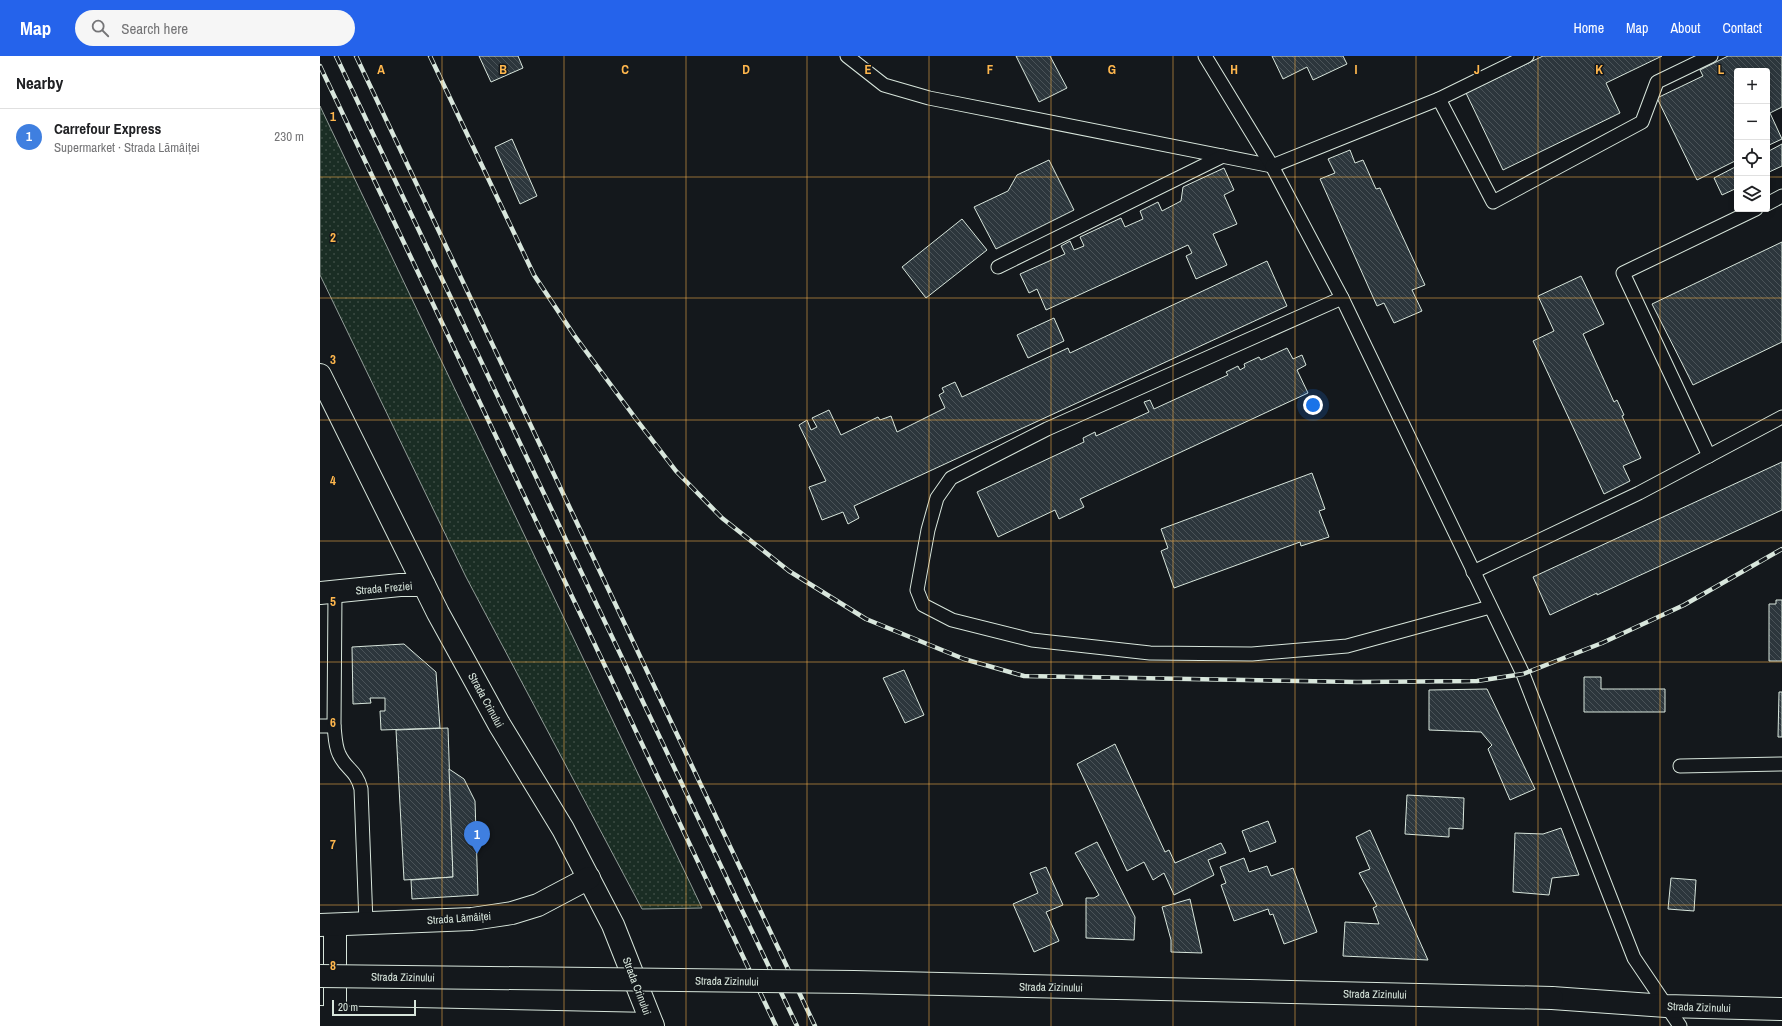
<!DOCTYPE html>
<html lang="en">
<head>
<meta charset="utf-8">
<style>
  :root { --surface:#fff; --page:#f6f6f6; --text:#202124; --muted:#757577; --line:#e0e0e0; --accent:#2563eb }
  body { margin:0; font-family:"Archivo Narrow",sans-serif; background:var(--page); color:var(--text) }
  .controls { position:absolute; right:12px; top:12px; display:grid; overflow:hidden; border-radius:4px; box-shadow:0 2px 6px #0003 }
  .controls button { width:36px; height:36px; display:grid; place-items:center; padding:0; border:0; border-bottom:1px solid var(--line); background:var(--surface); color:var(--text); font:20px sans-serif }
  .scale { position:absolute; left:12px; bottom:10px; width:84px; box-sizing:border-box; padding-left:4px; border:2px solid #d8e6dc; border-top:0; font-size:11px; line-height:14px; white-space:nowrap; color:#d8e6dc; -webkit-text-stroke:3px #14181c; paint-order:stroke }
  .you { position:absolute; left:993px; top:349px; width:14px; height:14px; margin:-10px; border:3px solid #fff; border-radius:50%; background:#1a73e8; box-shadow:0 0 0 6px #1a73e833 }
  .badge { display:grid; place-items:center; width:26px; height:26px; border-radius:50%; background:var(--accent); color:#fff; font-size:13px; font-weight:700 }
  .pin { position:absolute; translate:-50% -33px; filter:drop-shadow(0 1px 2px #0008) }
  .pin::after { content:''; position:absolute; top:21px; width:14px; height:12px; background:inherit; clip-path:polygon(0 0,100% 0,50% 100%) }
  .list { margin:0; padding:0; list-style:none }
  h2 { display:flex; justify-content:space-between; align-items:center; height:52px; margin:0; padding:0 16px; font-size:17px }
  h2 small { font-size:13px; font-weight:400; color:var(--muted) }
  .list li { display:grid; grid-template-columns:26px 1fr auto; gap:12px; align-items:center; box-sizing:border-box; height:56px; padding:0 16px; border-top:1px solid var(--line) }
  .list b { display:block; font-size:15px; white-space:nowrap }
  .list p { margin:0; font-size:13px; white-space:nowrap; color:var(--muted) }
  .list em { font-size:13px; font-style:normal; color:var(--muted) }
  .icon { flex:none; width:22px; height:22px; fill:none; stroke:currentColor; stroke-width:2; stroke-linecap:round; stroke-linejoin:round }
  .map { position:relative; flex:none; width:1462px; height:970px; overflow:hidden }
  header { display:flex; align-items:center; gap:24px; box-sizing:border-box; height:56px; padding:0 20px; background:var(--accent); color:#fff }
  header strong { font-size:19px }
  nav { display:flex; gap:22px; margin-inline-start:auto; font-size:14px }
  .search { width:280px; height:36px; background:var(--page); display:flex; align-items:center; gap:10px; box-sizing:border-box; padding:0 14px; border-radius:22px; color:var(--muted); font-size:15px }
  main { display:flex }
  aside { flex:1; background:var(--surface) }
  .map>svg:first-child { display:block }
</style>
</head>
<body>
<header>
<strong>Map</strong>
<div class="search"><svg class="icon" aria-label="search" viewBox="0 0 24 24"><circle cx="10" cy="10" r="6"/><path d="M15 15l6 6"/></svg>Search here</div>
<nav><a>Home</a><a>Map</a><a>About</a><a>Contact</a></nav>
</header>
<main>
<aside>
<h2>Nearby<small></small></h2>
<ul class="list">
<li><span class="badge" style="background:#3f7fe0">1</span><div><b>Carrefour Express</b><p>Supermarket · Strada Lămâiței</p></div><em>230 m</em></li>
</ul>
</aside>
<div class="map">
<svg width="1462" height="970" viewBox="0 0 1462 970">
  <defs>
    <pattern id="grass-dots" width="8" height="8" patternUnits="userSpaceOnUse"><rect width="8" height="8" fill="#1a2d24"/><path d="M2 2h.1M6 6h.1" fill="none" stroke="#3b4b43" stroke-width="1.8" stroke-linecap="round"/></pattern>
    <pattern id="building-back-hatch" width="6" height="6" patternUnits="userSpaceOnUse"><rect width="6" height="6" fill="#2c363c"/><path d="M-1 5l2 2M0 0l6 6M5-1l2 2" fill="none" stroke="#4a5358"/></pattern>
  </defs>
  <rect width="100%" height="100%" fill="#14181c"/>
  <path fill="url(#grass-dots)" stroke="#939e99" d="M0,50L382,852L322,853L146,521L0,219Z"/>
  <g fill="url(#building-back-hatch)" stroke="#d8e6dc">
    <path d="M159,0H198L203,12L171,26Z"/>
    <path d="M696,0H730L747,32L719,46Z"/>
    <path d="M952,0H1023L1027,8L993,24L987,11L963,23Z"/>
    <path d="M1223,0H1342L1286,27L1300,57L1183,114L1146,37Z"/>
    <path d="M1408,0H1462V51L1450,57L1462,83L1447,90V15H1417V104L1377,124L1337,42L1383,20L1380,14Z"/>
    <path d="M192,83L217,140L200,148L175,91Z"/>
    <path d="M1462,88V110L1447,117V96Z"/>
    <path d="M1030,94L1035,107L1043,104L1056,133L1060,132L1105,229L1092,234L1102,255L1074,267L1064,247L1057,250L1000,123L1015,117L1008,103Z"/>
    <path d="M729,104L754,154L676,193L654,151L688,135L697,119Z"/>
    <path d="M1417,110V132L1402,139L1394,122Z"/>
    <path d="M904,112L914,134L904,139L917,168L893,178L907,209L876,223L866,200L872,197L868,189L726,254L717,233L709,237L700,218L745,198L741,190L750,185L754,194L764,190L760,181L801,162L805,171L823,163L820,155L838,146L842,155L861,145L863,131Z"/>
    <path d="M642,163L667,194L606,242L582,211Z"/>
    <path d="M1462,186V286L1373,329L1332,248Z"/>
    <path d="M947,205L967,250L534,450L539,462L528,468L523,456L502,464L489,431L506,425L479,369L487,364L491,374L497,371L492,362L509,354L521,379L558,361L560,364L571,360L577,376L625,352L619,339L624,336L622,332L635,326L642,341L748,292L750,297Z"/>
    <path d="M1261,220L1284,268L1263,278L1294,346L1297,344L1304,359L1302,360L1321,402L1303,410L1310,425L1284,438L1213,285L1234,275L1218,240Z"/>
    <path d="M734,262L744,285L708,302L697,279Z"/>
    <path d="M967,292L973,303L982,299L986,309L977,314L988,337L760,443L764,451L739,463L735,454L678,481L657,436L764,386L763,382L775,376L776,380L829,356L824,346L830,344L834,353L908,319L906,316L918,310L920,314L925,311L924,308L939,301L941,304Z"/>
    <path d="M1462,406V454L1277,539V537L1230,559L1213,521Z"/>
    <path d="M992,417L1005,453L999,455L1009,481L981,490L980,486L854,532L841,495L848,492L841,473Z"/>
    <path d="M1456,544H1462V605H1449V548H1456Z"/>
    <path d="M84,588L116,616L120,672L61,674L60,655H65V642H50L51,647L33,648L32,591Z"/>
    <path d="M584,614L604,659L585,667L563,622Z"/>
    <path d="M1264,621H1281V633H1345V656H1264Z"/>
    <path d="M1167,633L1215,733L1190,744L1168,693L1172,689L1161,676L1109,674V634Z"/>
    <path d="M1459,636H1462V681H1458Z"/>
    <path d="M128,672L133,821L84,824L76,674Z"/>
    <path d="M795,688L845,796L849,794L855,807L901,787L906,797L888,804L894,819L854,839L844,817L833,824L824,806L807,815L757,708Z"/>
    <path d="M129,713L144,723L155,745L158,839L92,843L91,824L133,821Z"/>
    <path d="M1087,739L1144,742L1143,773L1129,772V781L1085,778Z"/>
    <path d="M948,765L956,786L930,796L922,775Z"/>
    <path d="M1241,772L1259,819L1232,822L1229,839L1193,836L1195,777L1223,778Z"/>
    <path d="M1050,774L1108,904L1023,900L1025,866L1059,868L1053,852L1057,850L1039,817L1050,813L1036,781Z"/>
    <path d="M777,786L815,861L814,884L766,882V842H774L779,839L755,797Z"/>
    <path d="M924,802L929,816L947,810L951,820L973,812L997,876L964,888L953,858L950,859L948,853L914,865L901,829L906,827L900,811Z"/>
    <path d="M726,811L743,849L726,856L739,885L714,896L693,848L718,837L710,817Z"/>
    <path d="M1351,822L1376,824L1374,855L1348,853Z"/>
    <path d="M870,843L882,897L851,896V884L842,851Z"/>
  </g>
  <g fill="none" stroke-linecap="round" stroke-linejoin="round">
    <defs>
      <g id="service">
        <path d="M527,0L564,29L609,42L952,110"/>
        <path d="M885,0L952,110"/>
        <path d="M1207,0L1119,43L952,110L1022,242L1203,618L1314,902L1360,970"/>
        <path d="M1119,43L1173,146L1322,66L1337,26L1391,0"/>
        <path d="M1447,148L1462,140"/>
        <path d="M678,211L903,100"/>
        <path d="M1022,242L727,373L631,422L617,442L608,474L597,534L603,549L632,564L712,584L830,597L932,598L1027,590L1170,551"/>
        <path d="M1389,400L1303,217L1436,153"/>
        <path d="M1153,516L1319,437L1462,361"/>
        <path d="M0,670H14L15,537"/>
        <path d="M14,670C15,678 15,690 19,698C26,714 36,713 41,733L46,867"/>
        <path d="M1360,710L1462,708"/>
      </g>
      <g id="minor">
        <path d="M0,537L80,529H104"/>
        <path d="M15,869V970"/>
      </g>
      <g id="tertiary">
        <path d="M0,319L118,557L179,668L243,773L293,869L333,970"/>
        <path d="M0,869L152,863L192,857L218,849L269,822"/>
        <path d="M0,961L332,968"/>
      </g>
      <path id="secondary" d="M1232,942L1346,950L1462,953"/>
    </defs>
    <use href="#service" stroke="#d8e6dc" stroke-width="15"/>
    <use href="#minor" stroke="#d8e6dc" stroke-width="24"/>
    <use href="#tertiary" stroke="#d8e6dc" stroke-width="24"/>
    <use href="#secondary" stroke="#d8e6dc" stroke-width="24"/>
    <use href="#service" stroke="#14181c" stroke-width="13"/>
    <use href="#minor" stroke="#14181c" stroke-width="22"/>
    <use href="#tertiary" stroke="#14181c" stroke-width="22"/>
    <use href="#secondary" stroke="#14181c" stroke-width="22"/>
    <defs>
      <g id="rail">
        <path d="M16,0L477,970"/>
        <path d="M36,0L495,970"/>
        <path d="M110,0L214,219L254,279L316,363L356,415L402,462L469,515L546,563L644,603L704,620L1037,626L1157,625L1203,618L1282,587L1364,549L1462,493"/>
        <path d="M0,10L456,970"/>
      </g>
    </defs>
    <use href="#rail" stroke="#d8e6dc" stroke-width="4.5"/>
    <use href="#rail" stroke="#14181c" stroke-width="3" stroke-dasharray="9" stroke-linecap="butt"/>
    <defs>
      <path id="secondary-bridge" d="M0,920L534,926L1232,942"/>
    </defs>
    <use href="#secondary-bridge" stroke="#d8e6dc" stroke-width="24" stroke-linecap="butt"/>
    <use href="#secondary-bridge" stroke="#14181c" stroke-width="22"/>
  </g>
  <path fill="none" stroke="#ffb74d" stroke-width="1" stroke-opacity="0.55" d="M122,0V970M244,0V970M366,0V970M487,0V970M609,0V970M731,0V970M853,0V970M975,0V970M1096,0V970M1218,0V970M1340,0V970M0,121H1417M1447,121H1462M0,242H1462M0,364H1462M0,485H1462M0,606H1462M0,728H1462M0,849H1462"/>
  <g text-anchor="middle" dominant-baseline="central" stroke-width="3" stroke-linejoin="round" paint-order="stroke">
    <g font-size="11" fill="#d8e6dc" stroke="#14181c">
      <text transform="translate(64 532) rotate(-5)">Strada Freziei</text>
      <text transform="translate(166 644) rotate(61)">Strada Crinului</text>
      <text transform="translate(139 862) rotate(-4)">Strada Lămâiței</text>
      <text transform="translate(83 921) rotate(1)">Strada Zizinului</text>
      <text transform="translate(407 925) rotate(1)">Strada Zizinului</text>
      <text transform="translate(317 930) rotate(69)">Strada Crinului</text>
      <text transform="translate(731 931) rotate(1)">Strada Zizinului</text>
      <text transform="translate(1055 938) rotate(1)">Strada Zizinului</text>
      <text transform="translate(1379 951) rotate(2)">Strada Zizinului</text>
    </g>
  </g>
  <g font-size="13" text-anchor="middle" font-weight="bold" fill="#ffb74d" stroke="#14181c" stroke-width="3" stroke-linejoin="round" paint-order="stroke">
    <text x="61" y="18">A</text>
    <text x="183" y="18">B</text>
    <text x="305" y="18">C</text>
    <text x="426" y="18">D</text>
    <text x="548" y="18">E</text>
    <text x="670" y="18">F</text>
    <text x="792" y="18">G</text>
    <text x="914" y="18">H</text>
    <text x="1036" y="18">I</text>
    <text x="1157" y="18">J</text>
    <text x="1279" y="18">K</text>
    <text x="1401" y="18">L</text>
    <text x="13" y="65">1</text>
    <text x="13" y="186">2</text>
    <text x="13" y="308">3</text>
    <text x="13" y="429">4</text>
    <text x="13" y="550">5</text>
    <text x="13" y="671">6</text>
    <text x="13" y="793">7</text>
    <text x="13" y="914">8</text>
  </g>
</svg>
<div class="controls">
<button>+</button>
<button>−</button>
<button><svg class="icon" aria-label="locate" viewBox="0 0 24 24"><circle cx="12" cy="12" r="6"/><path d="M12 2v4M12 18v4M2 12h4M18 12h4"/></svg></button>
<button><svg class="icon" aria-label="layers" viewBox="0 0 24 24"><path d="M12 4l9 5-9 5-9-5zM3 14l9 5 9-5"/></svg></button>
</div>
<div class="scale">20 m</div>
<div class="you"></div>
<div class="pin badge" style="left:157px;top:798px;background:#3f7fe0">1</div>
</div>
</main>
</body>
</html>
